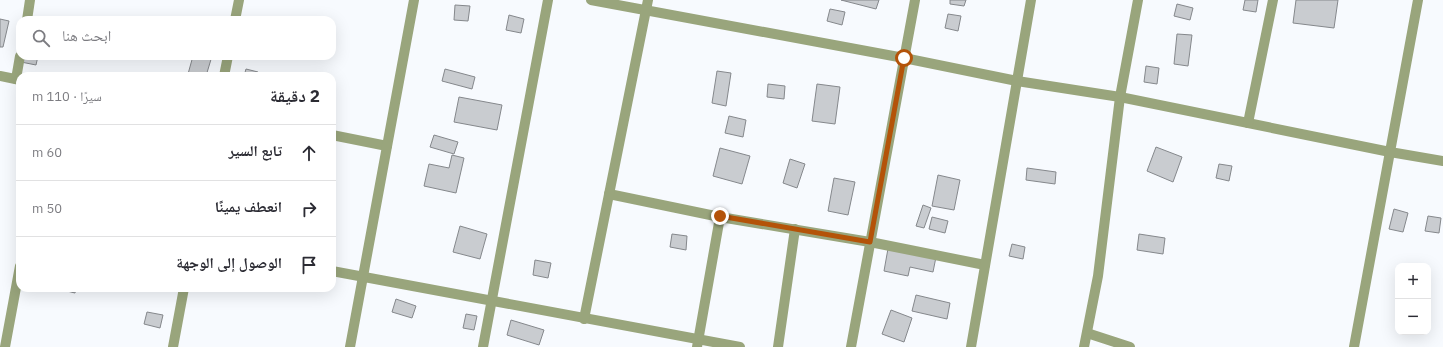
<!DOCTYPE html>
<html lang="ar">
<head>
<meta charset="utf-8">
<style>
  :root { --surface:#fff; --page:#f2f2f3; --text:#2b2b33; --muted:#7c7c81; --line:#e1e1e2 }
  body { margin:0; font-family:"IBM Plex Sans","Noto Naskh Arabic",sans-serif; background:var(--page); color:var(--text); direction:rtl }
  .controls { position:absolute; right:12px; bottom:12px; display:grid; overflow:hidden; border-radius:8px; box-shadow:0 4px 16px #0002 }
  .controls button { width:36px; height:36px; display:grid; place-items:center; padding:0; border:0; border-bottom:1px solid var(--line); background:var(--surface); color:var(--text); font:20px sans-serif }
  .stop { position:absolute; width:12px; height:12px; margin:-9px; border:3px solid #b45309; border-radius:50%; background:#fff }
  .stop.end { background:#b45309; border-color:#fff; box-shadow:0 1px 4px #0008 }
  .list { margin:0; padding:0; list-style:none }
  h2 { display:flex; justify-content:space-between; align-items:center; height:52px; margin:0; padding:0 16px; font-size:17px }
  h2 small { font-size:13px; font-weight:400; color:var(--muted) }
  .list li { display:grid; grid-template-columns:26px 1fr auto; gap:12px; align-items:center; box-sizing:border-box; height:56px; padding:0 16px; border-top:1px solid var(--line) }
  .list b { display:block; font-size:15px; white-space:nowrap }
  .list em { font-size:13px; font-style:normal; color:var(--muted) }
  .icon { flex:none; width:22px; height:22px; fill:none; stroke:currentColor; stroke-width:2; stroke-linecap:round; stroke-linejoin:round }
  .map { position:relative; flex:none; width:1443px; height:347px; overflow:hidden; direction:ltr }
  .search { position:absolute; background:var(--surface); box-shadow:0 4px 16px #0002; left:16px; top:16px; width:320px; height:44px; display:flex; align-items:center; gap:10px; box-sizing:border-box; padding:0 14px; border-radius:12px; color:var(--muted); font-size:15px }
  .panel { position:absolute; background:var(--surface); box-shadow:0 4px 16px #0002; left:16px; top:72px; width:320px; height:220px; border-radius:12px; direction:rtl }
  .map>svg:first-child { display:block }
</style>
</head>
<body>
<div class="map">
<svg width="1443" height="347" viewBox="0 0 1443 347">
  <rect width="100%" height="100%" fill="#f7fafe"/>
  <g fill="#c9ccd0" stroke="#85888c">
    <path d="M841,0H879L876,9Z"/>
    <path d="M950,0H966L964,6L950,4Z"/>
    <path d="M1245,0H1258L1256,12L1243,10Z"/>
    <path d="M1296,0H1338L1334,28L1293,23Z"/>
    <path d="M1177,4L1193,8L1190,20L1174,16Z"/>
    <path d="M455,5L470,6L468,21L454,20Z"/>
    <path d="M830,9L845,12L842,25L827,21Z"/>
    <path d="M948,14L961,16L958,31L945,28Z"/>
    <path d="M509,15L524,19L521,33L506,30Z"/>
    <path d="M0,19L9,21L3,47H0Z"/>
    <path d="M1177,34L1192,35L1188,66L1174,64Z"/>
    <path d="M22,56H38L36,65L21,62Z"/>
    <path d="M193,56H212L206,76H195L188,74Z"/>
    <path d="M1146,66L1159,68L1157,84L1144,82Z"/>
    <path d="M246,69L258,72L257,76H244Z"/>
    <path d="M445,69L475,77L472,89L442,81Z"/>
    <path d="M717,71L731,73L726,106L712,103Z"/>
    <path d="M768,84L785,86L784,99L767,97Z"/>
    <path d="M817,84L840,87L835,124L812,121Z"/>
    <path d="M459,97L502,105L497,130L454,122Z"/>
    <path d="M729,116L746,120L743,137L725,133Z"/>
    <path d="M434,135L458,142L454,154L430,147Z"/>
    <path d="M1156,147L1182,157L1173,182L1147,171Z"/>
    <path d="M720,148L750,156L742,184L713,176Z"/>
    <path d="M452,155L464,158L456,193L424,186L429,164L449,168Z"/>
    <path d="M790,159L805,164L797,188L783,183Z"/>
    <path d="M1219,164L1232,166L1229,181L1216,178Z"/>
    <path d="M1027,168L1056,172L1055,184L1026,180Z"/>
    <path d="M938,175L960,180L954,210L932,206Z"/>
    <path d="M834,178L855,182L848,215L828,211Z"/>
    <path d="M923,205L931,208L924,228L916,226Z"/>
    <path d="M1394,209L1408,213L1403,232L1389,229Z"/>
    <path d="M1428,216L1441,218L1439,233L1425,231Z"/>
    <path d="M932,217L948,221L945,233L929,229Z"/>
    <path d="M460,226L487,234L480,259L453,252Z"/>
    <path d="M672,234L687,236L686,250L670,247Z"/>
    <path d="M1139,234L1165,238L1163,254L1137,250Z"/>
    <path d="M889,243L937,252L933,272L910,267L908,276L884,271Z"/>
    <path d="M1012,244L1025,247L1023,259L1009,256Z"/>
    <path d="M535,260L551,263L548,278L533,275Z"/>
    <path d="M63,288H76L75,293L63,290Z"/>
    <path d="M916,295L950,303L947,319L912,311Z"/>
    <path d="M396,299L416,306L412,318L392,312Z"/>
    <path d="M891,310L912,318L904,342L882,334Z"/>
    <path d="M147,312L163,315L160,328L144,324Z"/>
    <path d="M466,314L477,316L474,330L463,328Z"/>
    <path d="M511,320L544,330L539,345L507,335Z"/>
  </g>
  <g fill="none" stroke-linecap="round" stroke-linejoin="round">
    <g stroke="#99a57c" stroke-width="10">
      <path d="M591,0L904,58L1017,81L1120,97L1390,152L1443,161"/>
      <path d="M27,20L30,0"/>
      <path d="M235,20L239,0"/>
      <path d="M0,76L20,80"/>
      <path d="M224,76L228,56"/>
      <path d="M16,79L20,56"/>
      <path d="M1248,123L1273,0"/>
      <path d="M332,135L387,146"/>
      <path d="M609,194L720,217L870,242L985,265"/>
      <path d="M332,271L740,347"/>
      <path d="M584,319L648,0"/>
      <path d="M1087,333L1130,347"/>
      <path d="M5,347L20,266"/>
      <path d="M173,347L184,288"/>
      <path d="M350,347L414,0"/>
      <path d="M483,347L548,0"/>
      <path d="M697,347L720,217"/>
      <path d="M778,347L795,229"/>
      <path d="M851,347L915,0"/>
      <path d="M971,347L1031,0"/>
      <path d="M1084,347L1098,276L1120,97L1138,0"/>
      <path d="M1354,347L1418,0"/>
    </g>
  </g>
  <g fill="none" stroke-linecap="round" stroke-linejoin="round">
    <path stroke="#b45309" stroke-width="5" d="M720,216L870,242L904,58"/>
  </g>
</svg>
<div class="controls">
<button>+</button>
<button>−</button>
</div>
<div class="stop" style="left:904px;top:58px"></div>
<div class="stop end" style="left:720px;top:216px"></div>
<div class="search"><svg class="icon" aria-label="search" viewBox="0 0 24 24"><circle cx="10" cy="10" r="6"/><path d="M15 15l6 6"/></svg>ابحث هنا</div>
<section class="panel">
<h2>2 دقيقة<small>سيرًا · 110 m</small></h2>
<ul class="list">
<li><svg class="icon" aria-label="ahead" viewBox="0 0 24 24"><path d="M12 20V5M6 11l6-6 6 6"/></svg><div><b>تابع السير</b></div><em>60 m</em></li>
<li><svg class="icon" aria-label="right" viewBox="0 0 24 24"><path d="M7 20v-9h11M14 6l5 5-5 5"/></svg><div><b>انعطف يمينًا</b></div><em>50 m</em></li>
<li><svg class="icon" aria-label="arrive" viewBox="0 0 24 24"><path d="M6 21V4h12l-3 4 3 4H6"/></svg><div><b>الوصول إلى الوجهة</b></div></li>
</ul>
</section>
</div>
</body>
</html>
